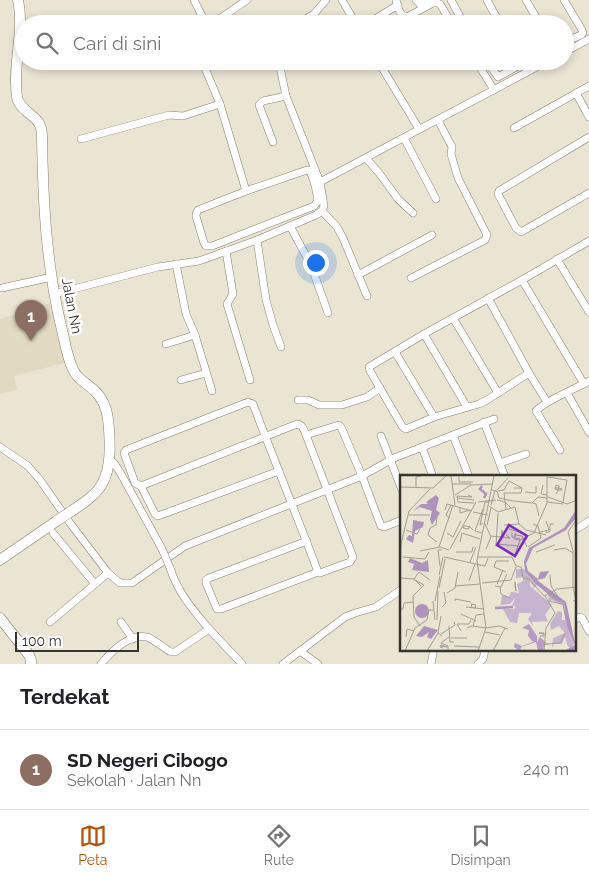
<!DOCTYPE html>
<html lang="id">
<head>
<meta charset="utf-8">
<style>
  :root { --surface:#fff; --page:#f6f6f6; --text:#202124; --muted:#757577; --line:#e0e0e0; --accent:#b45309 }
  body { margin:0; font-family:Raleway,sans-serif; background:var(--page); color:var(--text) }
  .scale { position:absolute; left:15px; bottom:12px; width:124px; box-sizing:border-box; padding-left:5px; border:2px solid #36342e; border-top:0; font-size:14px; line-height:18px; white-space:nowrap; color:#36342e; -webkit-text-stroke:4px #fff; paint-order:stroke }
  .you { position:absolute; left:315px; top:262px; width:18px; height:18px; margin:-12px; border:4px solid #fff; border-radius:50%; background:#1a73e8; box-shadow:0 0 0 8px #1a73e833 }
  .badge { display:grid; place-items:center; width:32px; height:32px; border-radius:50%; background:var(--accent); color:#fff; font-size:16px; font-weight:700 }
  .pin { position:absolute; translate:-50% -41px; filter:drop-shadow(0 1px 2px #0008) }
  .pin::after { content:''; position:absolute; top:26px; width:18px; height:15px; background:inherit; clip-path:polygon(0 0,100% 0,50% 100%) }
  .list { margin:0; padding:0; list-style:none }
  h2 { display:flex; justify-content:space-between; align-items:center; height:65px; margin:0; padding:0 20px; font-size:21px }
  h2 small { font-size:16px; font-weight:400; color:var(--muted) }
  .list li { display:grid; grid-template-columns:32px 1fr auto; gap:15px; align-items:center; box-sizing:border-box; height:80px; padding:0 20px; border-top:1px solid var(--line) }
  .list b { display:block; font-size:19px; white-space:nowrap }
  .list p { margin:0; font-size:16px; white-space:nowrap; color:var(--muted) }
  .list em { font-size:16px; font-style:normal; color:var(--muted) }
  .icon { flex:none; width:28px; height:28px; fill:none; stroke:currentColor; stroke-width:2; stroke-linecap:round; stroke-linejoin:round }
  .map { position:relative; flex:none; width:589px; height:664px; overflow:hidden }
  .search { position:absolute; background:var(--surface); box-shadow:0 2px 8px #0003; left:15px; right:15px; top:15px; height:55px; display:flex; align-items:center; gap:12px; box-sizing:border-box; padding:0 18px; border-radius:28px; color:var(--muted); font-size:19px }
  .sheet { height:145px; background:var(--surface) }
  nav { display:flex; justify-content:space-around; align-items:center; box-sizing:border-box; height:70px; border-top:1px solid var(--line); background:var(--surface); font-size:14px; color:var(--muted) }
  nav a { display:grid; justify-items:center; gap:2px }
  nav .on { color:var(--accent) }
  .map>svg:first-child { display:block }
</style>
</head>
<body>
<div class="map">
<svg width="589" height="664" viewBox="0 0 589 664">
  <rect width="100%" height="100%" fill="#eae4d3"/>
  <path fill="#e1d9c1" d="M51,303L68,362L14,376L17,390L0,394V319Z"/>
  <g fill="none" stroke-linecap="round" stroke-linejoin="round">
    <defs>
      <g id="street">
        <path d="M194,0L206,24"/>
        <path d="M342,0L356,24"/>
        <path d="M396,0C398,7 399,16 407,17L433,3H437L440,4L452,24"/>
        <path d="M416,0L420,4L424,3L430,0"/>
        <path d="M451,0L464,24"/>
        <path d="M487,0L500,24"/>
        <path d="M526,0L540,24"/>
        <path d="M564,0L582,30L583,33L581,35L565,42"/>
        <path d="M212,24L247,0"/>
        <path d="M297,24L314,14L326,0"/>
        <path d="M367,24L398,5"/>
        <path d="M565,52L589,39"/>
        <path d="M202,61L220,104L246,191"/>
        <path d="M305,61L285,63L281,64L280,67L286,96L320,182L317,183"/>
        <path d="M378,61L419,129"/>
        <path d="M476,61L494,90"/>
        <path d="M487,61L498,77L527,61"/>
        <path d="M576,93L589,117"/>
        <path d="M514,128L589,86"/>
        <path d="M589,137L499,191L498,194L516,228L521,232L523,231L589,193"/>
        <path d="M404,138L436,199"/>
        <path d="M81,139L169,115L183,116L220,104"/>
        <path d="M273,142L259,105L263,101L286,96"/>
        <path d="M366,158L379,173L398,199L413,213"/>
        <path d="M307,170H309C315,179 316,190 318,201L314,206L212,246H206L204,243L196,216V214L198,210L246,191Z"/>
        <path d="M322,211L337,227L343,238L367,296"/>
        <path d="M290,226L311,265L328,313"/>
        <path d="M257,240L266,300L273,325L281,347"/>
        <path d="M226,251L233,294L227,304L250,380"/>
        <path d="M557,259L589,312"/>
        <path d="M176,264L186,314L195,335L212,391"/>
        <path d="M358,275L432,235"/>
        <path d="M411,278L485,240L487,235L458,178L451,154L452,147L438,120"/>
        <path d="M522,280L584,384"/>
        <path d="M2,288L52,277"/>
        <path d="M54,294L158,267L199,261L257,240L316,215L322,211L324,206L320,182L548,61"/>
        <path d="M488,298L529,373L547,402"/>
        <path d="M453,318L498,393"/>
        <path d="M424,334L467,407"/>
        <path d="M166,344L195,335"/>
        <path d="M395,352L434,417"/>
        <path d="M529,373L487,400L479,404L434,417L406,429L404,428L402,426L370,371L369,367L424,334L522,280L589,241"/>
        <path d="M181,380L206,373"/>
        <path d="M567,393L589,432"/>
        <path d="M298,400H308L319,405H342L367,397L380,388"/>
        <path d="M248,402L126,450L124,453L135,483L141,486L297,424C303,425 304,430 306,435L353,557L350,562L320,573L318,572C297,516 274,460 253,404L248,402"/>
        <path d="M484,422L505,477"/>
        <path d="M306,435L339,425L341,427L362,476L381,526L384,527L402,520"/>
        <path d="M453,435L469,477"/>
        <path d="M381,436L402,490"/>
        <path d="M0,447L28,466L40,480L70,523L108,573L120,583H132L185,546L362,476L394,458L494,419"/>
        <path d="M422,447L433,477"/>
        <path d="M560,450L536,411C546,400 575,389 589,381"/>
        <path d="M109,459L114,463L121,474L162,549"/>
        <path d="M500,463L526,454"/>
        <path d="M141,486L155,514L158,516L279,471"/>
        <path d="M575,530L589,521"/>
        <path d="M53,533L95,584"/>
        <path d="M307,541L209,578L206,580V583L216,607L217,609H221L318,572"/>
        <path d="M170,568C178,593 193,610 209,629"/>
        <path d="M575,619L580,617L582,618L589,631"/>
        <path d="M50,622L108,573"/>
        <path d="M121,622L133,639"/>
        <path d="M300,651L318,664"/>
        <path d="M101,664C111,652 129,633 147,637C152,638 165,649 171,652H175L209,629L242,664"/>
        <path d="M283,664L345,617L355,613L376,607L402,589"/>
        <path d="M431,664L433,654"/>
        <path d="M478,664L483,659L485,650"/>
      </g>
      <g id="secondary">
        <path d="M18,0C25,32 12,65 17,97C19,109 33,114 39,123C41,127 42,131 42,135C43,202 46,265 62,330C65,342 67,356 72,367C76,379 87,383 95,391C106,402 108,415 109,429C110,445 111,467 103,482C97,495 82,504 70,512"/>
        <path d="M0,560L58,520"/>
        <path d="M0,618L29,655L31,660V664"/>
      </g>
    </defs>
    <use href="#street" stroke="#868172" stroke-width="8"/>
    <use href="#secondary" stroke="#868172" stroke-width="11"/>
    <use href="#street" stroke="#fff" stroke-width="7"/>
    <use href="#secondary" stroke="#fff" stroke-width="10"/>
    <defs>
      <path id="street-bridge" d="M162,549L170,568"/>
      <path id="secondary-bridge" d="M58,520L70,512"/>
    </defs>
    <use href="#street-bridge" stroke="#868172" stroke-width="8" stroke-linecap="butt"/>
    <use href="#secondary-bridge" stroke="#868172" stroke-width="11" stroke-linecap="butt"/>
    <use href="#street-bridge" stroke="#fff" stroke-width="7"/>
    <use href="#secondary-bridge" stroke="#fff" stroke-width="10"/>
  </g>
  <g text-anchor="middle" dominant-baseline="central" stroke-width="5" stroke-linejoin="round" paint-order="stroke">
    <g font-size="14" fill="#36342e" stroke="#fff">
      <text transform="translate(72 306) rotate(79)">Jalan Nn</text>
    </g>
  </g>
  <g transform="translate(400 475)">
    <rect width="176" height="176" fill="#eae4d3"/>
    <path d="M116,94H124L137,110L134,113L130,106V111L152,130L145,140L148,146L132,147L133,151L128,144L132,138H119L117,148L110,147L103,134H114L116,132L112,130L116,122L110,129L101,130L100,134L102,120L109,122L111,117L119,118L117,109L123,106V102L116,103ZM148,119L164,128L174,168L172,173L168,172L165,162L162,169H154L152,173L153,163L165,158L159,151L151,155L150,149L158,136L162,137V145H166L164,131L152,125L149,127Z" fill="#c6b3d0"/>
    <path d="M129,149L137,161V167L140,162L148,170H144L143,176H138L136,167L121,172L120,176L114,172L115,168L122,171L133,167L128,161L129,155L122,153Z" fill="#b79cc5"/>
    <path d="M36,20L39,23L36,35L40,38L32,50L30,44L32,36L20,32L13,36L21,29H28L26,27ZM176,35L175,44L166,55L133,73L126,89L128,96L138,104L140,97L149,96L145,103L137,105L166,127L176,172L174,176H164L175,170L167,151L164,128L155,125L137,110L125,96L124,86L129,73L164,53ZM13,45L24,47L23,52L15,56L13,68L6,64L9,60L12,61ZM10,83L22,88L28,85L29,97L12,95L14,89L8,87ZM15 136a7 7 0 1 1 14 0a7 7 0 1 1-14 0ZM24,151L38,155L31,164L27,162L29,157L22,162L16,161Z" fill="#ae93bb"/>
    <path fill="none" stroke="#ae93bb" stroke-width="2.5" d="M82,11L80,14L86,19L84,23M95,133L113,132"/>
    <path fill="none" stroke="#a29e91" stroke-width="1" d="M51,1L55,30M59,2V7H73M52,9H71M143,10L141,19L147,20M0,12L33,13L46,1M16,12V2L21,1M155,13H159L162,14V15H158L155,14V13L156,11V10L159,11V13L158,15V16L156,19M92,15L97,16L99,23L113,26L132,28L138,22L147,23M97,15L108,3M98,16L104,15L109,6L122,13M125,17L136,18V11M104,18H121L122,13H114M104,18L106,35M55,20L71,10L92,9M68,20L72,22L57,21L58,27L74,28M148,22L167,29L177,25M57,23L74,25M97,25L105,27L111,33M78,27L96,25M147,27L163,29M133,28L136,29L139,41M91,30L95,15M89,31L98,37L115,32L119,49L126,55L146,60M60,32V38L70,35M45,35L47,29L72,36M73,37L88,40M9,40H30M37,41L36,50L30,53L28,60L37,67M50,43L46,40L51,30M83,48L80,50L85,27H89M85,49L91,62L86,74M133,49L138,51L141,63M87,50L91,33M104,50L119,49M70,51L69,52V53L68,54L63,53L64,51H67L69,52H70L73,55M109,54L126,59M6,55L17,59L20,54M146,55L147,58L150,56V49H154M140,57L149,55L146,46M47,58L53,62L61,46M82,58L75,56L83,34M112,58V62L114,63H115L120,64L119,65L115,64V60L116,58L114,62M116,60L122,61L127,72M91,61L110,63L106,60M101,63L102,55L103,63M60,67L62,58L80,64M96,69L119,71M96,71L98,38M39,72L53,30M128,72L141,63M50,74L76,27M154,75L165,73L173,78M20,76L40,72L49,75M56,77H72L73,72M136,77L155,70M3,82L25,84L29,77M44,82L85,91L88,83M78,82H112L116,91L121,92L123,103L129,104L144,121L157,114L177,112M114,83L120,65L134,58L147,28V2L167,5L163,27M70,87L76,72M40,91L38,75H42M106,97L94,92L96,86H109M39,100L43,82M150,100L151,111L159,123M1,103L14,104L21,111M14,104L19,97L30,105M15,105L24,110L13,121L14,142L20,151M69,106L75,89M0,107L1,69L9,36L30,14M115,107V112L116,116L115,107M82,108L111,105L116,92M97,109L103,95M55,111L80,109M95,111L101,112L107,99M100,112L101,119L110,123M39,113L45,84M173,113V76L168,57L177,44M173,113L176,125L173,126M47,118L55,113L58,97M33,126L35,145M35,126L40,101M55,126V124L71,127M148,126L163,129L166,145M71,129L76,130L75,133L71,132L72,129M42,132L46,128L44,117M66,132L84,134M0,134H3L4,128L14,127M61,139L76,146M41,141L38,158L42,161M37,145L38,116M49,151L50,167H54M73,151L76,140L84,139M67,153L72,151L86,153M86,153L99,151L108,154M61,156L57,149H69L71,145M85,157L100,160M41,159L55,150L54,147M140,161H144V158H139L144,159M6,162L7,154L14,156M51,163H67M147,169L160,168L165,158M41,171L47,172L41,170L40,172L43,173M54,171L79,172M5,176L15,153L27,145L29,135H33M27,176L38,158M48,176V171L41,168L49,162M78,176L86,153L77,85L94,1M93,176L105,153M144,176L146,153L155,138L145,121"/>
    <path fill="#7b2cbf" fill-opacity="0.15" stroke="#7b2cbf" stroke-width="2.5" d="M109,50L127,61L115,81L97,70Z"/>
    <rect width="176" height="176" fill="none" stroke="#36342e" stroke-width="2.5"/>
  </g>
</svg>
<div class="scale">100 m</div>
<div class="you"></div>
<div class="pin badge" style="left:31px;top:341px;background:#8d6e63">1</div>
<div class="search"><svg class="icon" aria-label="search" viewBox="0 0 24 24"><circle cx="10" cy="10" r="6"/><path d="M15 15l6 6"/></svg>Cari di sini</div>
</div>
<section class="sheet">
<h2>Terdekat<small></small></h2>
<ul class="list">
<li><span class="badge" style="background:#8d6e63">1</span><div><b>SD Negeri Cibogo</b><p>Sekolah · Jalan Nn</p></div><em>240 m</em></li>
</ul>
</section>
<nav>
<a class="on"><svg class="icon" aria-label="map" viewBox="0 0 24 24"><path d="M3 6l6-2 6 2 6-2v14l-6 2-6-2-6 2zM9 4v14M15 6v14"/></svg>Peta</a>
<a><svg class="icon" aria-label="directions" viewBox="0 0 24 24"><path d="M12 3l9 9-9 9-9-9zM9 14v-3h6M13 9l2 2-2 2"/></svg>Rute</a>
<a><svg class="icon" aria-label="saved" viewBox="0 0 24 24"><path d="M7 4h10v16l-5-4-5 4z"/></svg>Disimpan</a>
</nav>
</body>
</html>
